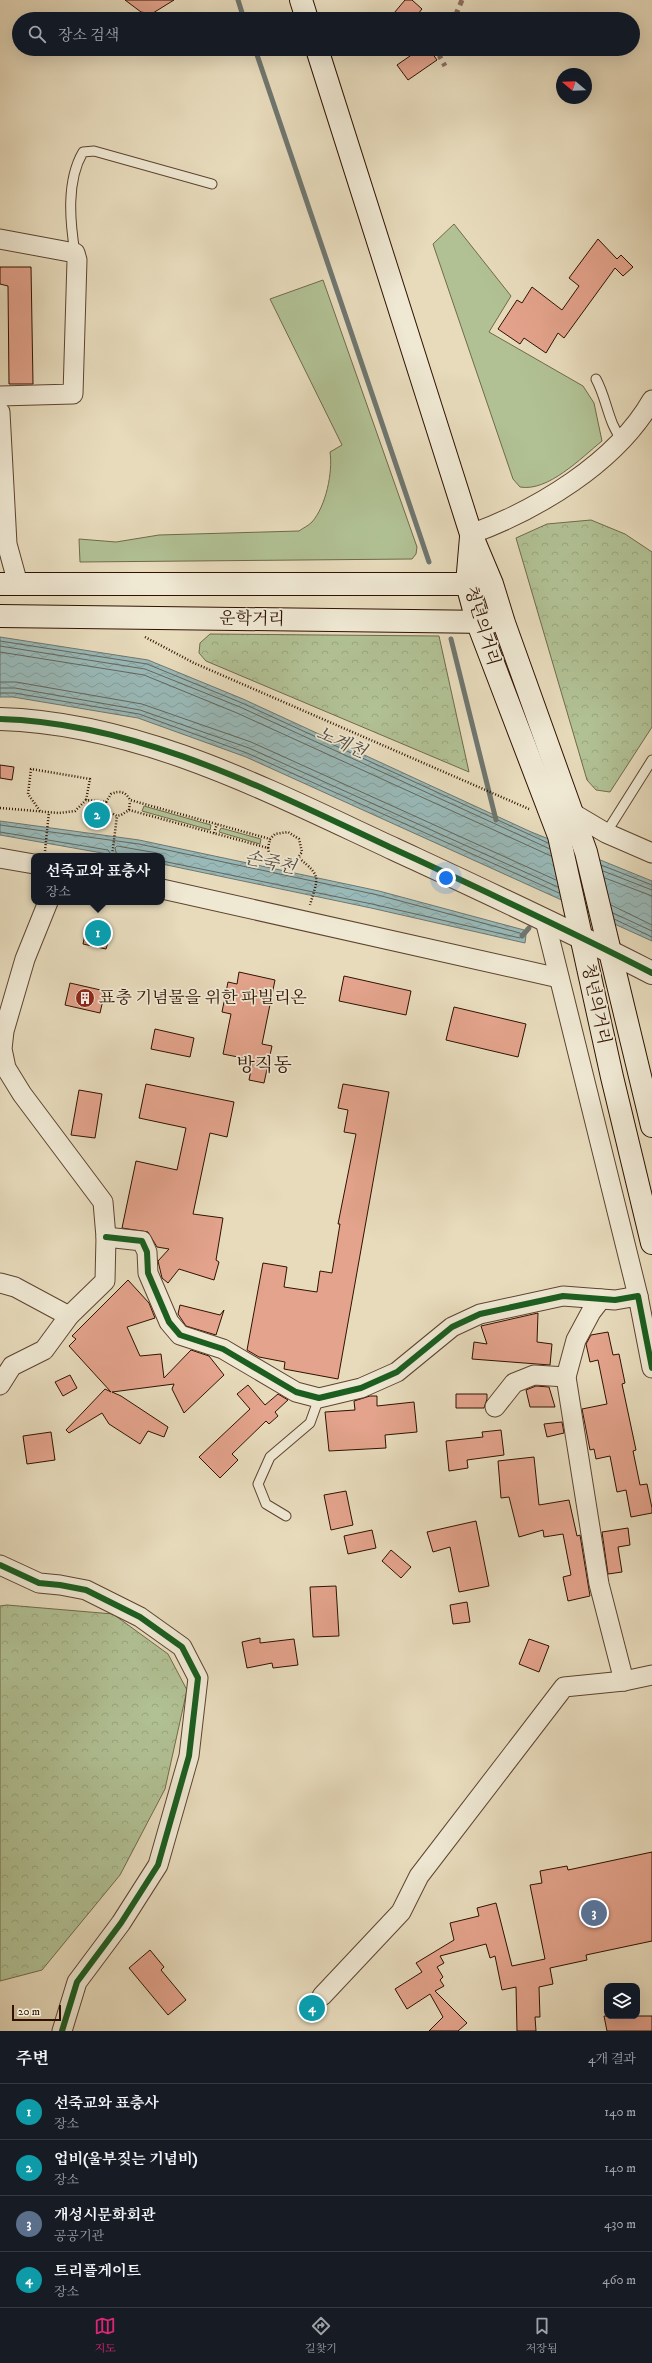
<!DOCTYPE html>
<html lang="ko">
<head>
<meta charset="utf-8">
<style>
  :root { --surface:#171b24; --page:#242831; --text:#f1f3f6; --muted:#9ea1a6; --line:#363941; --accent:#db2777 }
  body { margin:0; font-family:"IM FELL DW Pica","Noto Serif KR",serif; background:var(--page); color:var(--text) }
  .controls { position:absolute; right:12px; bottom:12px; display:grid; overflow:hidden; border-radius:8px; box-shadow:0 4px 16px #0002 }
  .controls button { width:36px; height:36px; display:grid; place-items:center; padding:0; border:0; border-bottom:1px solid var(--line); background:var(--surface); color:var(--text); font:20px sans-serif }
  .compass { position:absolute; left:556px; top:68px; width:36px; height:36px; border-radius:50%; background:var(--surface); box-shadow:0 4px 16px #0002; rotate:289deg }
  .scale { position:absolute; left:12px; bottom:10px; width:49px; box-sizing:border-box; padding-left:4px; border:2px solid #301201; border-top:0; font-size:11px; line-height:14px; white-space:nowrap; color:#301201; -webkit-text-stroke:3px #efe8d3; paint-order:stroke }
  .you { position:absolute; left:446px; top:878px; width:14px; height:14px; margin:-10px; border:3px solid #fff; border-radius:50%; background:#1a73e8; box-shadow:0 0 0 6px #1a73e833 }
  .badge { display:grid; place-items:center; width:26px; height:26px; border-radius:50%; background:var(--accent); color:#fff; font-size:13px; font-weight:700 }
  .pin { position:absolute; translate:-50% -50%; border:2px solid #fff; box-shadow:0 1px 4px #0006 }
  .popup { position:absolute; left:31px; top:853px; width:134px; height:52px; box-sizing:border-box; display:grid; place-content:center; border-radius:8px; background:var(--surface); filter:drop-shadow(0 1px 3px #0005); font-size:13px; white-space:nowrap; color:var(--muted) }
  .popup b { font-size:15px; color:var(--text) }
  .popup::after { content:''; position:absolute; left:50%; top:100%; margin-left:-8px; border:8px solid transparent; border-top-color:var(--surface) }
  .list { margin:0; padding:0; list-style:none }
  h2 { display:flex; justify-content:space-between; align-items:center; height:52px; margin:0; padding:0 16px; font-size:17px }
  h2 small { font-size:13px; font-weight:400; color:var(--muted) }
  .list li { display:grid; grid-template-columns:26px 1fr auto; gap:12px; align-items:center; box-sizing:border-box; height:56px; padding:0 16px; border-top:1px solid var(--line) }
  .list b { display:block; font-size:15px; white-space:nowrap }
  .list p { margin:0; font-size:13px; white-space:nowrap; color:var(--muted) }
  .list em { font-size:13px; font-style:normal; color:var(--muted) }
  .icon { flex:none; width:22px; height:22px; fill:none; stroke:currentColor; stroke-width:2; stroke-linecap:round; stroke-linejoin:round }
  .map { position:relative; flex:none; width:652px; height:2031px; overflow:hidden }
  .search { position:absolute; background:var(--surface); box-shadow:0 4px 16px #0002; left:12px; right:12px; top:12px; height:44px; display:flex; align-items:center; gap:10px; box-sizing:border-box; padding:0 14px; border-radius:22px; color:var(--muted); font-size:15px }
  .sheet { height:276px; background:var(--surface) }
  nav { display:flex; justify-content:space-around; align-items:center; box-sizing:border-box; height:56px; border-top:1px solid var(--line); background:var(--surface); font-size:11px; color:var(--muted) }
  nav a { display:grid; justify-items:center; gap:2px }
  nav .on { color:var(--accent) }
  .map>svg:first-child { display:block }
</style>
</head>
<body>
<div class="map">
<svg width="652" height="2031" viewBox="0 0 652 2031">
  <defs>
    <pattern id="forest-crowns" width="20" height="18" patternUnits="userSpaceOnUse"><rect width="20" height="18" fill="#b1c194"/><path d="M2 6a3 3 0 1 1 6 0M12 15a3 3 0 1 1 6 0" fill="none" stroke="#99a57e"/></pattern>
    <pattern id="water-waves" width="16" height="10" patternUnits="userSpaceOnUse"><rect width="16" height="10" fill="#99b9b8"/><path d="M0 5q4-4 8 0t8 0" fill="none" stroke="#849e9c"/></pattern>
  </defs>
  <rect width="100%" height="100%" fill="#e7dbbc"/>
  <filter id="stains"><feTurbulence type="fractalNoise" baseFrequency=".005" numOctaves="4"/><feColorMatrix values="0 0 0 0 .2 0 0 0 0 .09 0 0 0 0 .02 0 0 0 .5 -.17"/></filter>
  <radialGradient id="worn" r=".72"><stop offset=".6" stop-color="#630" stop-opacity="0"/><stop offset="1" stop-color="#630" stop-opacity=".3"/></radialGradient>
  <g fill="#b1c194" stroke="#706a4a">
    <path d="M454,224L511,296L489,332L583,386L594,403L602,441C581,458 548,492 520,487L513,479L433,244Z"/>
    <path d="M323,280L417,547L416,554L412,559L80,562L79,539L116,542L159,535L299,531C303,528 308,526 312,522C326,506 333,472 330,452L342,445L270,299Z"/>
    <path d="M144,806L211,825L210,830L142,811Z"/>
    <path d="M221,828L261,839L260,844L219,832Z"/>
  </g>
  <g fill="url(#forest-crowns)" stroke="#706a4a">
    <path d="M591,520L625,534L652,552V727L610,792L596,790L587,780L516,538L547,524Z"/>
    <path d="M210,634L439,636L469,772L206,661L199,653L200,643Z"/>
    <path d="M7,1605L113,1614L168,1654L187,1690L165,1789L120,1875L42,1970L0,1981V1606Z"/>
  </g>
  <g fill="url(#water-waves)" stroke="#6f766f">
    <path d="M0,637L148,660L243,699L529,831L652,881V941L246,757L138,718L13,697H0Z"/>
    <path d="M0,821L139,840L379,891L524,930L526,935L525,943L371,908L162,864V856H119L0,835Z"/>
  </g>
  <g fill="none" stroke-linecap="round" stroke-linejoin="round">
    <g stroke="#64665c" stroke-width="1">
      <path d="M0,641L147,664L242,703L548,843"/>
      <path d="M0,646L145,669L240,707L550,849"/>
      <path d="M0,652L144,675L237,713L551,856"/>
      <path d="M0,682H16L142,704L251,742L556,880"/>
      <path d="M0,688H15L140,710L249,748L558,887"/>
      <path d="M0,693H14L139,714L247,753L559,893"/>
      <path d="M0,825L139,844L378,895L520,933L522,936L520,938L372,904L162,861"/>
      <path d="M0,832L108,850L112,856"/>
      <path d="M117,856L115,848L117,846L157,853L159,856"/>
      <path d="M601,865L652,885"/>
      <path d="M603,871L652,890"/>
      <path d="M605,878L652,896"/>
      <path d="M611,905L652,925"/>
      <path d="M613,913L652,931"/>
      <path d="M614,919L652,937"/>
    </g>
    <g stroke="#6f766f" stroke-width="5">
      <path d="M238,0L244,19"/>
      <path d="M255,49L429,562"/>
      <path d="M451,639L496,820"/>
      <path d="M522,936L529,928"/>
    </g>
  </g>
  <g fill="#e3a38c" stroke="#301201">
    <path d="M125,0H174L153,13H147L141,12Z"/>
    <path d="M405,0H412L422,9L414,19H389Z"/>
    <path d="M420,49H429L437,60L408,80L397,65Z"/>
    <path d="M598,239L617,259L621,255L633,267L623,276L615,268L564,338L558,333L546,353L524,338L520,344L498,329L517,300L522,303L532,287L562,310L579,286L569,278Z"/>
    <path d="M0,267H31L33,384H9L8,286L0,284Z"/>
    <path d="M0,765L14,767L12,780L0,778Z"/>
    <path d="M86,930L110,936L106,949L83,944Z"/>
    <path d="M239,972L275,980L262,1044L272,1046L264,1083L249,1080L253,1060L223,1054L231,1014L222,1012L228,982L237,984Z"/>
    <path d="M344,976L411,991L406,1015L339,1001Z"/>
    <path d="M70,983L105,991L100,1013L65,1005Z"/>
    <path d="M454,1007L526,1024L518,1057L446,1040Z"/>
    <path d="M155,1029L194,1038L190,1057L151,1049Z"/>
    <path d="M146,1084L234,1102L227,1137L210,1133L193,1214L223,1218L216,1260L219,1262L214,1280L179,1269L168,1283L162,1278L158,1261L169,1249L157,1247L148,1232L122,1228L136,1161L177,1170L186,1128L139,1118Z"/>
    <path d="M343,1084L389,1092L338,1379L284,1369L285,1362L259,1357L247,1350L263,1263L287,1267L284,1287L317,1292L320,1271L332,1273L340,1224H338L356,1134L344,1132L348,1110L338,1108Z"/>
    <path d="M79,1090L102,1094L95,1138L71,1135Z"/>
    <path d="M128,1280L149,1303L155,1318L127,1327L140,1356L161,1354L164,1378L191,1350L209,1356L224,1375L184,1413L172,1389L174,1384L112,1392L121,1396L168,1427L164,1437L148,1431L140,1444L109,1424L102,1413L69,1433L66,1430L105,1389L111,1392L69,1346L76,1339L72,1336Z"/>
    <path d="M180,1305L220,1315L224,1310L216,1335L186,1326L178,1314Z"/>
    <path d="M538,1313L537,1342L552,1344L550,1365L472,1359L474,1342L487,1344L481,1326Z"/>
    <path d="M608,1332L613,1355L619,1354L625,1383L622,1384L636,1450L633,1451L640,1485L647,1484L652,1508V1513L631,1517L626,1490L617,1492L610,1456L596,1459L594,1449L590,1450L582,1409L607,1404L598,1360L590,1362L586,1344L591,1335Z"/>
    <path d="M70,1375L77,1388L63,1396L55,1382Z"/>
    <path d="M248,1385L265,1405L278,1394L288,1400L275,1412L278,1416L269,1424L266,1421L232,1454L238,1460L220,1478L199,1457L250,1409L237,1394Z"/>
    <path d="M536,1386L549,1387L555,1407H530L526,1390Z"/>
    <path d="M456,1394H487V1399L484,1408H456Z"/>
    <path d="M370,1396H377V1406L414,1402L417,1432L385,1435L386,1448L329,1451L325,1412L355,1410L354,1401Z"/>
    <path d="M562,1422L564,1433L547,1437L544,1424Z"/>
    <path d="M501,1430L504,1455L467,1460L468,1468L449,1471L446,1441L483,1437L482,1432Z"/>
    <path d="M51,1432L55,1460L27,1464L23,1436Z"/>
    <path d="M534,1457L539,1505L569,1500L577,1536L580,1535L590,1596L568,1601L563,1577L571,1575L563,1534L544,1537L543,1530L519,1537L509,1497L501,1498L498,1461Z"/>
    <path d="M346,1491L353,1525L331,1530L324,1495Z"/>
    <path d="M476,1521L489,1586L459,1592L450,1547L433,1552L427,1532Z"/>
    <path d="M628,1528L630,1545L618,1547L622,1572L608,1574L602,1532Z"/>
    <path d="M372,1530L376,1548L348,1554L344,1536Z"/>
    <path d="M391,1550L411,1567L401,1578L382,1561Z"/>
    <path d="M336,1586L339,1636L313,1637L310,1587Z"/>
    <path d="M467,1602L470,1622L453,1624L450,1605Z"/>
    <path d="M260,1638V1643L294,1639L298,1665L273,1668L272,1663L247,1668L242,1642Z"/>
    <path d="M529,1639L549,1646L539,1672L519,1664Z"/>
    <path d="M652,1852V1941L586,1955L587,1960L550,1968L553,1984L539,1987L540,2017H535L536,2031H517L516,1987L502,1990L495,1956L490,1958L486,1944L440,1956L444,1963L437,1967L443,1977L440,1980L444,1986L435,1991L467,2023L458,2031H429L443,2017L430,1994L407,2009L395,1989L422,1972L416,1963L454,1940L450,1923L479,1916L477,1908L496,1903L512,1966L545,1959L530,1885L542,1883L540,1871L567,1866L568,1870Z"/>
    <path d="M150,1950L164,1967L161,1970L186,2000L168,2015L129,1968Z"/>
    <path d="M604,2016H652V2031H607Z"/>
  </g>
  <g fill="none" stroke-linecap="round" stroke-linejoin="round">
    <defs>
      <g id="service">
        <path d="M75,253C70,222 66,181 83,152L94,151L212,184"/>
        <path d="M596,379C607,399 608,423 622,440"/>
        <path d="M606,833L652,760"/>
        <path d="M286,1516L266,1504L258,1484L270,1457L310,1423L319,1398"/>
      </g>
      <g id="minor">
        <path d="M0,239L75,253L77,260L73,394L0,396"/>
        <path d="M0,412L7,544L18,584"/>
        <path d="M471,534C537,510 616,463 652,400"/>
        <path d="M574,814L606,833L652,853"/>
        <path d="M0,858L34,864"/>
        <path d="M162,889L559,978"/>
        <path d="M545,920L638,1296"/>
        <path d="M106,1237L142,1241L147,1252L148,1273L169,1322L180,1335L223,1349L296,1392L319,1398L361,1388L397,1372L452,1327L480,1314L563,1296L615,1300L638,1296L652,1368"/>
        <path d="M0,1283L15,1287L69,1316"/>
        <path d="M601,1299L591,1312L576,1340L566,1377L599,1584L624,1681"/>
        <path d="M0,1385L12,1366L44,1350L69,1316L105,1281L106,1237L103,1202L22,1094L6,1068L2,1049L4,1031L25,959L48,902"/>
        <path d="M495,1407L514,1383L534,1375L566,1377"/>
        <path d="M0,1565L39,1583L60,1585L86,1590L140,1617L182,1647L198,1678L189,1756L158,1865L121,1923L77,1982L62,2031"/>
        <path d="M322,1996L401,1912L419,1876L564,1687L624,1681L652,1675"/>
      </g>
      <path id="tertiary" d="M0,719C140,723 269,791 394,849C480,889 567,929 652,973"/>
      <g id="secondary">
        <path d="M301,0L307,19"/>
        <path d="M317,49L471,534L492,584L504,623L586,852L652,1126"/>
        <path d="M471,537L467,584L477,621L559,836L612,1077L652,1243"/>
        <path d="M0,584H481"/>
        <path d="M0,616L491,622"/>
      </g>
    </defs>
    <use href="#service" stroke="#5e4430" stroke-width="11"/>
    <use href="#minor" stroke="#5e4430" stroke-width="21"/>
    <use href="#tertiary" stroke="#5e4430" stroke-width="24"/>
    <use href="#secondary" stroke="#301201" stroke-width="24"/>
    <g stroke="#301201" stroke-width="2.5" stroke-dasharray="1 2" stroke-linecap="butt">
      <path d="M145,637L194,663L529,809"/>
      <path d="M106,802L111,794C120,790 126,792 130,800L270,839L275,834L288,832L299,839L302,852L294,863L282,865L270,858L268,848L129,810L121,815L117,816"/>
      <path d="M0,808L59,813L75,811L86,800L106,802L108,811L117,816L112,856"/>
      <path d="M129,810L130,801"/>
      <path d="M40,811L28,794L31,769L90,779L86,800"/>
      <path d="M214,833L217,824"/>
      <path d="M268,848L270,839"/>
      <path d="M45,851L49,812"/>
      <path d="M299,858C322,877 318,877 310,905"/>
    </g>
    <use href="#service" stroke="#efe8d3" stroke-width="9"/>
    <use href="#minor" stroke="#efe8d3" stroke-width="19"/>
    <use href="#tertiary" stroke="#efe8d3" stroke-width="22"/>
    <use href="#secondary" stroke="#efe8d3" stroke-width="22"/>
    <g stroke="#8d6e63" stroke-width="5" stroke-dasharray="10 5" stroke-linecap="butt">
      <path d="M454,19L462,0"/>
      <path d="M441,49L440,57L445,66"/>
    </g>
    <defs>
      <g id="cycleway">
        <path d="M0,719C140,723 269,791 394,849C480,889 567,929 652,973"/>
        <path d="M106,1237L142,1241L147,1252L148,1273L169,1322L180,1335L223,1349L296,1392L319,1398L361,1388L397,1372L452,1327L480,1314L563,1296L615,1300L638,1296L652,1368"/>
        <path d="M0,1565L39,1583L60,1585L86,1590L140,1617L182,1647L198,1678L189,1756L158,1865L121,1923L77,1982L62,2031"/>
      </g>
    </defs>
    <use href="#cycleway" stroke="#efe8d3" stroke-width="8"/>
    <use href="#cycleway" stroke="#1b5e20" stroke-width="6"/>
  </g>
  <defs>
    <symbol id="building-disc" viewBox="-11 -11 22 22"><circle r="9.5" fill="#8f2418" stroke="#efe8d3"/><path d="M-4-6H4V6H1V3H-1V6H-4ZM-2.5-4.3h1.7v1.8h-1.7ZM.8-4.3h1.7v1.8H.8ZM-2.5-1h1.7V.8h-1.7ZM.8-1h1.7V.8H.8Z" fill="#fff"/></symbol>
  </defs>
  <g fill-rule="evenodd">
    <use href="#building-disc" x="74" y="987" width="22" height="22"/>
  </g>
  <g text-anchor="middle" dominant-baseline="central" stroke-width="3.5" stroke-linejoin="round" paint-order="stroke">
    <g font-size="17" fill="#301201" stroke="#efe8d3">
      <text transform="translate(252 619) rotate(1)">운학거리</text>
      <text transform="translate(482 626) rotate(73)">청년의거리</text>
      <text transform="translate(596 1004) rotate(78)">청년의거리</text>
    </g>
    <g font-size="17" fill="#301201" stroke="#efe8d3" text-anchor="start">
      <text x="99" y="998">표충 기념물을 위한 파빌리온</text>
    </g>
    <g font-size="18" font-style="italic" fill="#554c41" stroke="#efe8d3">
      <text transform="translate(341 743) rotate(24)">노계천</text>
      <text transform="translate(270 863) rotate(12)">손죽천</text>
    </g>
    <g font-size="19" fill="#301201" stroke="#efe8d3">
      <text x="264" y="1065">방직동</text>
    </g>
  </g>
  <rect width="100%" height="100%" filter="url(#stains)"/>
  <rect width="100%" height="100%" fill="url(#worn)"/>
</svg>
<div class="controls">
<button><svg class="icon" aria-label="layers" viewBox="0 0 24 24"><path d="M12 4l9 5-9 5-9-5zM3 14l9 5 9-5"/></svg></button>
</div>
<svg class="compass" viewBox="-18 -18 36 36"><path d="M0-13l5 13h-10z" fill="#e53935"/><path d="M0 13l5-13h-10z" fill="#9ea1a6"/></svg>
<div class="scale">20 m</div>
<div class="you"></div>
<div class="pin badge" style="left:98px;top:933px;background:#0f9aa8">1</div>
<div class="popup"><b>선죽교와 표충사</b>장소</div>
<div class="pin badge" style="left:97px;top:815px;background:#0f9aa8">2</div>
<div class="pin badge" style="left:594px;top:1913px;background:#5c6f8a">3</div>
<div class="pin badge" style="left:312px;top:2008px;background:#0f9aa8">4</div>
<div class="search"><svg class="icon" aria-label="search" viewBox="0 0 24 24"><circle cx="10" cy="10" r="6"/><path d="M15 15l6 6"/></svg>장소 검색</div>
</div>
<section class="sheet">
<h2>주변<small>4개 결과</small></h2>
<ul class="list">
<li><span class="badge" style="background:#0f9aa8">1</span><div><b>선죽교와 표충사</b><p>장소</p></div><em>140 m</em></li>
<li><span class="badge" style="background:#0f9aa8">2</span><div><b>업비(울부짖는 기념비)</b><p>장소</p></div><em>140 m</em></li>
<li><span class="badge" style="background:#5c6f8a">3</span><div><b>개성시문화회관</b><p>공공기관</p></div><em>430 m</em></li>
<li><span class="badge" style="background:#0f9aa8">4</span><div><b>트리플게이트</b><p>장소</p></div><em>460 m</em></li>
</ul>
</section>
<nav>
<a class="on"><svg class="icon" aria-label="map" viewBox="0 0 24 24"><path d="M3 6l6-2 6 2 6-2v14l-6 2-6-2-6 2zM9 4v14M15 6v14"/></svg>지도</a>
<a><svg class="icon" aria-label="directions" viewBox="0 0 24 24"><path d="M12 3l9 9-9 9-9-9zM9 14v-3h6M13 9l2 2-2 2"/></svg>길찾기</a>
<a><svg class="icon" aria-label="saved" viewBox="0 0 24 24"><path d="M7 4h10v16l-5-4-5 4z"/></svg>저장됨</a>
</nav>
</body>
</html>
